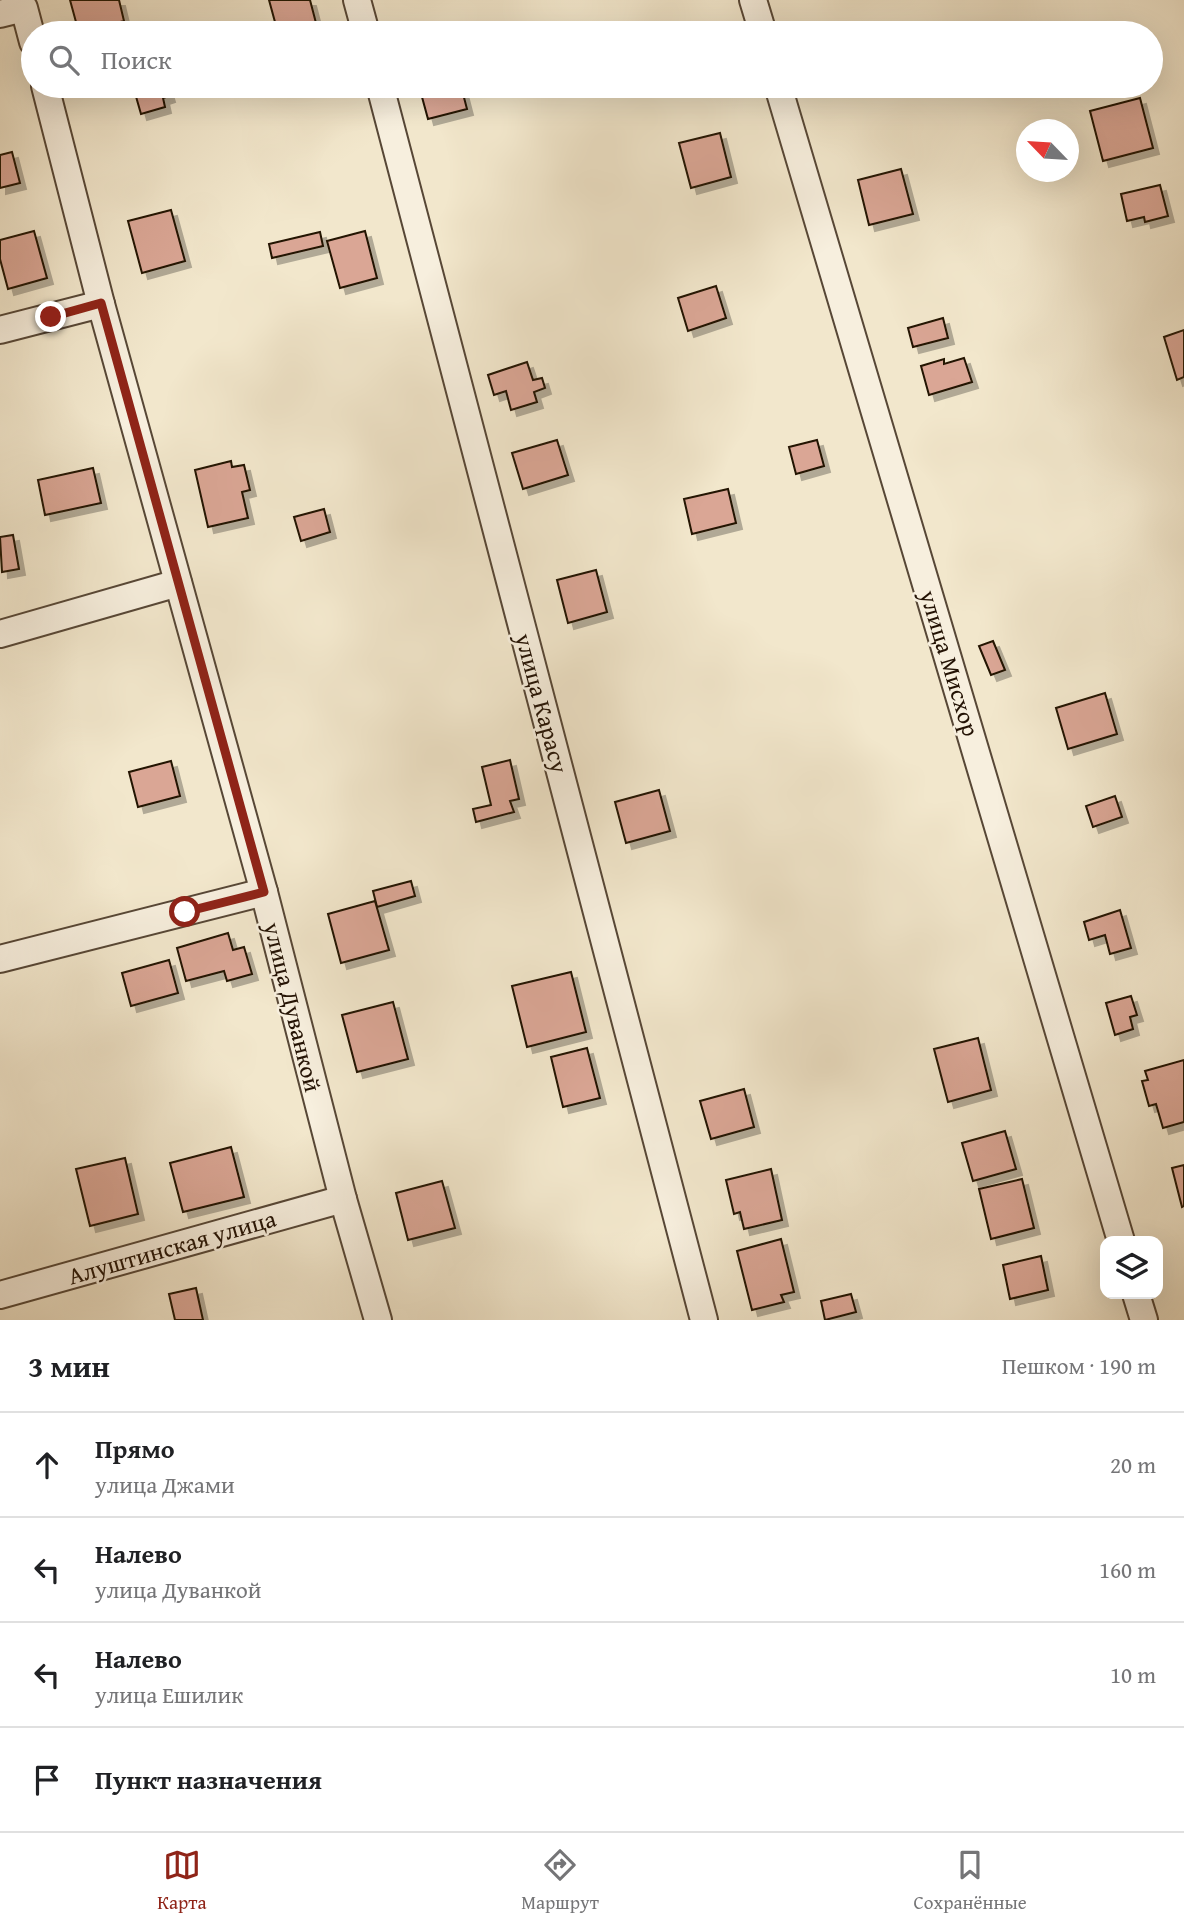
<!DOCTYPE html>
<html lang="ru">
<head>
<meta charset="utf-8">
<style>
  :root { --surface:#fff; --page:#f2f2f2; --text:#202124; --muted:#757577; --line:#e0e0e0; --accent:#8f2418 }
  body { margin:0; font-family:"Gentium Book Plus",serif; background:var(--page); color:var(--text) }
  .controls { position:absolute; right:21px; bottom:21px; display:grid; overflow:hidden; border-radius:14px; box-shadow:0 7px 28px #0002 }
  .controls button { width:63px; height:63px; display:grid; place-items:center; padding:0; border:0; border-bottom:2px solid var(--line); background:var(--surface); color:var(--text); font:35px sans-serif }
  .compass { position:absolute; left:1016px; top:119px; width:63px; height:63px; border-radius:50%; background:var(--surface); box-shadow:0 7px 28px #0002; rotate:295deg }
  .stop { position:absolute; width:21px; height:21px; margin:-16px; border:5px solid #8f2418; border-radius:50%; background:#fff }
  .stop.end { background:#8f2418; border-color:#fff; box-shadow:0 2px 7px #0008 }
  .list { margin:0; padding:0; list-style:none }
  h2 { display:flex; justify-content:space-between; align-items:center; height:91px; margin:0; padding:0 28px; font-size:30px }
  h2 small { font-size:23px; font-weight:400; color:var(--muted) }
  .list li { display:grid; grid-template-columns:46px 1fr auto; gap:21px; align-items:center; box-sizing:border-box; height:105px; padding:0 28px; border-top:2px solid var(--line) }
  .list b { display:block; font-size:26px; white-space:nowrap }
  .list p { margin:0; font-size:23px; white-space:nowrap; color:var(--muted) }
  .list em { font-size:23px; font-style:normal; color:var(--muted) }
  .icon { flex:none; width:38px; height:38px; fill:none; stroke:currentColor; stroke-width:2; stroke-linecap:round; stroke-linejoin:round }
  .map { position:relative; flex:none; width:1184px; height:1320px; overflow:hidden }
  .search { position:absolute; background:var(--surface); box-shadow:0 7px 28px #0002; left:21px; right:21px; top:21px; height:77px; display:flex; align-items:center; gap:18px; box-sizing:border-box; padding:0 24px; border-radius:38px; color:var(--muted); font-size:26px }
  .sheet { height:511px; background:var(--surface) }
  nav { display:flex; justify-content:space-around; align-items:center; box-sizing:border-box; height:98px; border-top:2px solid var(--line); background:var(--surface); font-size:19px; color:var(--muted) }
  nav a { display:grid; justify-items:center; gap:4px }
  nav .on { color:var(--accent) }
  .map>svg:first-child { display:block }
</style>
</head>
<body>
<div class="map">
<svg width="1184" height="1320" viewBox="0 0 1184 1320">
  <defs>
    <filter id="shadow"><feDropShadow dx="6" dy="6" stdDeviation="0" flood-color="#0004"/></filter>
  </defs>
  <rect width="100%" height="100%" fill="#f2e7cc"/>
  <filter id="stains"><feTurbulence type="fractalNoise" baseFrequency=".00286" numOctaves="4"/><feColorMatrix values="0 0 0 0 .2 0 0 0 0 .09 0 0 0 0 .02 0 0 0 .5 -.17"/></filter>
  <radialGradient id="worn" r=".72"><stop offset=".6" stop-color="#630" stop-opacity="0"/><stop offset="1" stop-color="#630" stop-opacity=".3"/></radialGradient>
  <g fill="#daa695" stroke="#231204" stroke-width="2" filter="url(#shadow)">
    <path d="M70,0H119L124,21L79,33Z"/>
    <path d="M269,0H310L316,23L278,33Z"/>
    <path d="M133,86H166L169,96L163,98L165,107L141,114Z"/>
    <path d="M419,86H461L467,109L428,119Z"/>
    <path d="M1140,98L1153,148L1103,161L1090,111Z"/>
    <path d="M720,133L731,177L691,188L679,143Z"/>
    <path d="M12,152L20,183L0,188V155Z"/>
    <path d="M901,169L913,214L869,225L858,180Z"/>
    <path d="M1160,185L1168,216L1145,222L1144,217L1127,221L1121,194Z"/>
    <path d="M171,210L185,261L142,273L128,221Z"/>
    <path d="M34,231L47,278L8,289L0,259V240Z"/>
    <path d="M365,231L377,278L340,288L327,241Z"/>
    <path d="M320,232L323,246L272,258L269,244Z"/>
    <path d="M716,286L726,318L688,331L678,298Z"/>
    <path d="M943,318L948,338L913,347L908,328Z"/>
    <path d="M1184,330V377L1177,380L1164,337Z"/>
    <path d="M964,358L972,382L929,395L921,366L944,359V364Z"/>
    <path d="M527,362L533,380L542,378L545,388L534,392L537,402L511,410L506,391L494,395L488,375Z"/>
    <path d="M557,440L568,475L523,489L512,453Z"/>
    <path d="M817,440L824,466L796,474L789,447Z"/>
    <path d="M231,461L232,467L244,465L250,490L242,492L248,518L208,527L195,470Z"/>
    <path d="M93,468L101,503L45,515L38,480Z"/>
    <path d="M728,489L736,523L692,534L684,499Z"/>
    <path d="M324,509L330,532L301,541L294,517Z"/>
    <path d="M13,535L19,569L2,572L0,537Z"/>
    <path d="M596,570L607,612L568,623L557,580Z"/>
    <path d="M993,641L1005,670L991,675L979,646Z"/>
    <path d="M1105,693L1117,734L1068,749L1056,708Z"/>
    <path d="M510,760L519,799L510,801L514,812L476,822L473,809L491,805L482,767Z"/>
    <path d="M171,761L180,796L138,807L129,772Z"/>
    <path d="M659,790L670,831L626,843L615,802Z"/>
    <path d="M1115,796L1122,817L1093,827L1086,806Z"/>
    <path d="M411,881L415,896L377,907L373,891Z"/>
    <path d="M375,901L389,950L341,963L328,914Z"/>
    <path d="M1120,910L1131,948L1110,954L1105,935L1089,940L1084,922Z"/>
    <path d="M228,933L233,950L244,947L252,974L227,981L224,971L186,981L177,948Z"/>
    <path d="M169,960L178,993L131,1006L122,973Z"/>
    <path d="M571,972L586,1032L527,1047L512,986Z"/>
    <path d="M1131,996L1137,1015L1130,1017L1133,1029L1115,1035L1106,1003Z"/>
    <path d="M393,1002L408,1059L357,1072L342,1015Z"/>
    <path d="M978,1038L991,1090L948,1102L934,1049Z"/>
    <path d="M587,1048L600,1098L563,1107L551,1057Z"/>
    <path d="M1184,1060V1122L1163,1128L1156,1104L1149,1106L1142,1081L1148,1080L1145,1071Z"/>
    <path d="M744,1089L754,1127L711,1139L700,1101Z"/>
    <path d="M1005,1131L1016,1169L973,1181L962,1143Z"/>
    <path d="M231,1147L244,1197L183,1212L170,1163Z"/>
    <path d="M125,1158L138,1214L90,1226L76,1169Z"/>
    <path d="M1184,1165V1206L1182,1207L1172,1168Z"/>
    <path d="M771,1169L782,1220L744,1229L740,1212L734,1214L726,1180Z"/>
    <path d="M1022,1179L1034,1228L991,1239L979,1189Z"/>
    <path d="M442,1181L455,1228L408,1240L396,1193Z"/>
    <path d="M781,1239L794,1292L781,1295L784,1302L752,1310L737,1251Z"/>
    <path d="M1041,1256L1048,1290L1010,1299L1003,1265Z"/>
    <path d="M196,1288L203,1320H175L169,1294Z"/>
    <path d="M851,1294L856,1312L825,1320L821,1301Z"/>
  </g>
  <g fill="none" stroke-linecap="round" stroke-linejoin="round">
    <defs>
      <g id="street">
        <path d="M357,0L366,33"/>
        <path d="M753,0L763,33"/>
        <path d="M0,14L24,8L33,42"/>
        <path d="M45,86L101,304L264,892L343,1199L378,1320"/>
        <path d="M380,86L704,1320"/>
        <path d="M778,86L1121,1241"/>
        <path d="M0,330L101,304"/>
        <path d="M0,634L178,583"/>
        <path d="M0,959L264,892"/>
        <path d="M1136,1294L1144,1320"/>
        <path d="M0,1295L343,1199"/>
      </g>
    </defs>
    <use href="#street" stroke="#574736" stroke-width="30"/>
    <use href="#street" stroke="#f7efde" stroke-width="26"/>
  </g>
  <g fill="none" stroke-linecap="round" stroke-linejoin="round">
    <path stroke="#8f2418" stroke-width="9" d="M51,317L101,303L264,892L185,912"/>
  </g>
  <g text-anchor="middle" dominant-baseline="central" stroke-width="5" stroke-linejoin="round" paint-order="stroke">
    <g font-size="24" fill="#231204" stroke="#f7efde">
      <text transform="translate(950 663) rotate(73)">улица Мисхор</text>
      <text transform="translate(542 703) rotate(75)">улица Карасу</text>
      <text transform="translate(293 1007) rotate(76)">улица Дуванкой</text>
      <text transform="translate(172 1247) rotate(-16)">Алуштинская улица</text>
    </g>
  </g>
  <rect width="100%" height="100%" filter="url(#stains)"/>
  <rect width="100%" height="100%" fill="url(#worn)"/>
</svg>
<div class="controls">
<button><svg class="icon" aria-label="layers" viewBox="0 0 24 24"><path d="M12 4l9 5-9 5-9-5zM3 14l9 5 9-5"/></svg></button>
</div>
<svg class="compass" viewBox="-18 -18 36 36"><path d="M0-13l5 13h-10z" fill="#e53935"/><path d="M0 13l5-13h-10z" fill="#757577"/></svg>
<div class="stop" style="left:185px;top:912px"></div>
<div class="stop end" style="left:51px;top:317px"></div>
<div class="search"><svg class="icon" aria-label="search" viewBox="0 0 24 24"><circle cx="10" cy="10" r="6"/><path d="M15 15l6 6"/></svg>Поиск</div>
</div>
<section class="sheet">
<h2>3 мин<small>Пешком · 190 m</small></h2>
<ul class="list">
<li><svg class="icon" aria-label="ahead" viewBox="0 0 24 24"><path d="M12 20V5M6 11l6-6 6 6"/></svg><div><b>Прямо</b><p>улица Джами</p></div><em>20 m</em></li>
<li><svg class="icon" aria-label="left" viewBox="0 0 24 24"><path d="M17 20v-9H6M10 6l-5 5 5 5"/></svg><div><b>Налево</b><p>улица Дуванкой</p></div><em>160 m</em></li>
<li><svg class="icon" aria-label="left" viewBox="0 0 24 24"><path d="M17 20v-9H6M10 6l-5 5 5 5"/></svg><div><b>Налево</b><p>улица Ешилик</p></div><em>10 m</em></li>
<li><svg class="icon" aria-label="arrive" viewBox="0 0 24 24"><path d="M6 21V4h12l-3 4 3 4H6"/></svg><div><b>Пункт назначения</b></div></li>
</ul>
</section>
<nav>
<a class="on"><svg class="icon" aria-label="map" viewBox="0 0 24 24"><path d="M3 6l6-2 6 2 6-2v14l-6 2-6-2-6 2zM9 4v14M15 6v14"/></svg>Карта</a>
<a><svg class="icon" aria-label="directions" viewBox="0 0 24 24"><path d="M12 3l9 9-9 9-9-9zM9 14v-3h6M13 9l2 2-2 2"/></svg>Маршрут</a>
<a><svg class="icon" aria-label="saved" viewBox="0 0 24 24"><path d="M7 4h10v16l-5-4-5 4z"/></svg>Сохранённые</a>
</nav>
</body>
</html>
